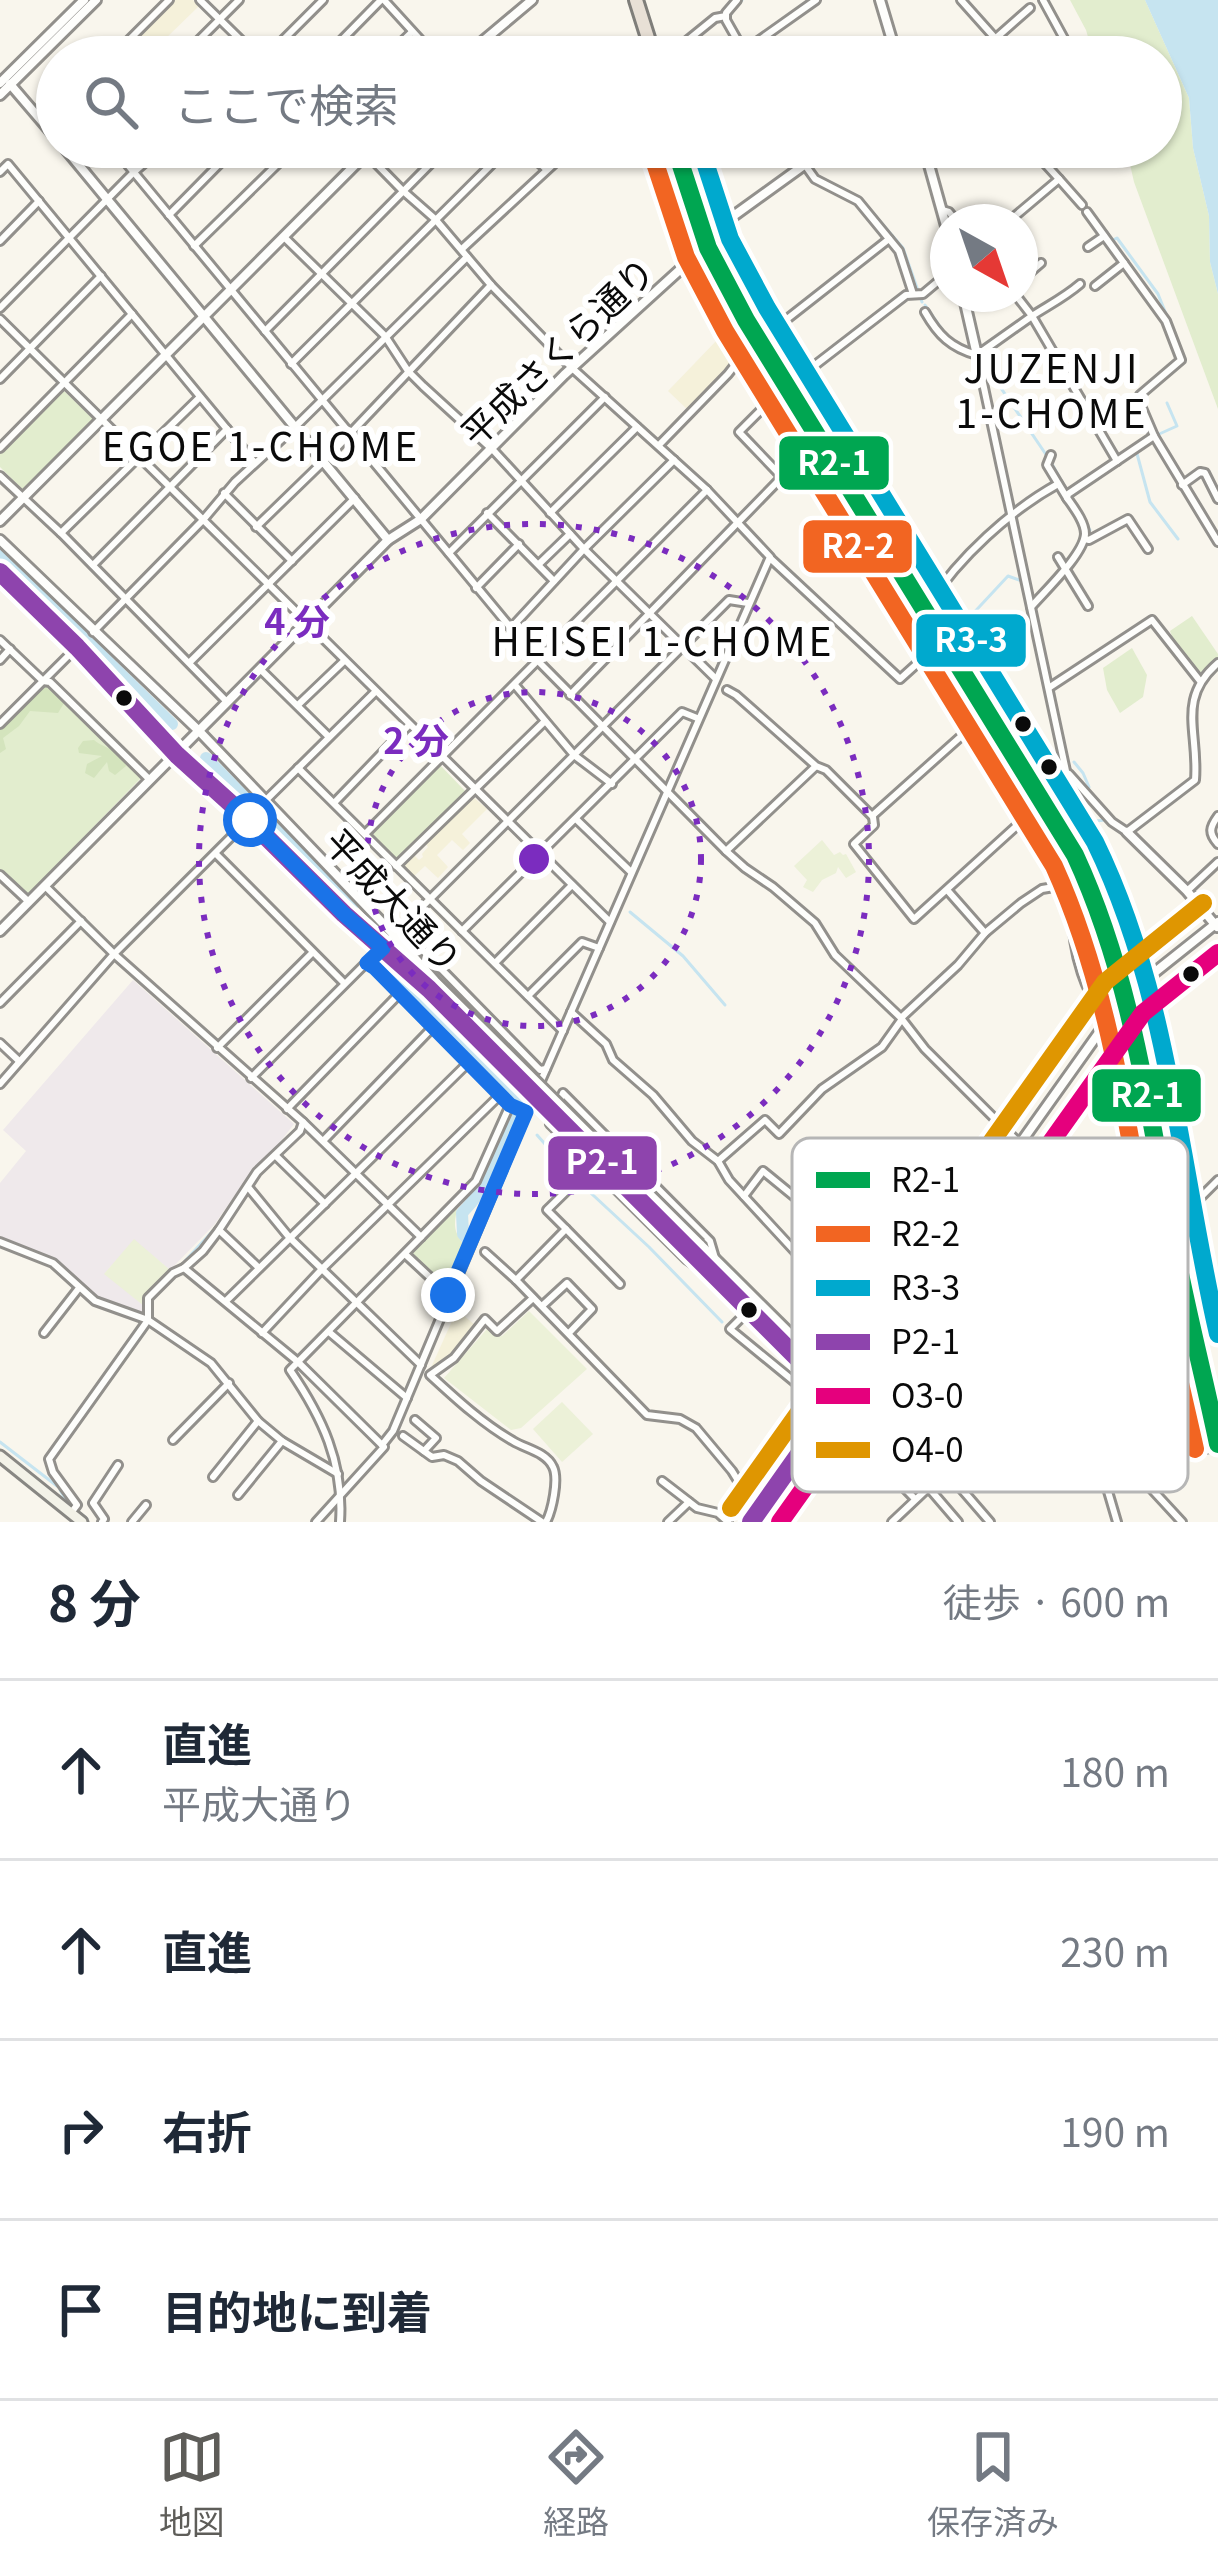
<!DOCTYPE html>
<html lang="ja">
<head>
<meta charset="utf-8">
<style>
  :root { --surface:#fff; --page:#f6f6f7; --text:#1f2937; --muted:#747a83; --line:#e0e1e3; --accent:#5e5d59 }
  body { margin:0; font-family:Georgia,"Noto Sans JP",serif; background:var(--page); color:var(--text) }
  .compass { position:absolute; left:930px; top:204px; width:108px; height:108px; border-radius:50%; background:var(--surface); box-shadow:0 3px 9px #0004; rotate:140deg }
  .stop { position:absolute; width:36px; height:36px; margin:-27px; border:9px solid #1a73e8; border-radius:50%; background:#fff }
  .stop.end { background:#1a73e8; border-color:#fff; box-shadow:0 3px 12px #0008 }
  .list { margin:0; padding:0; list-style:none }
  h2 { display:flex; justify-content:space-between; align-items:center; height:156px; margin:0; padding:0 48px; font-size:51px }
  h2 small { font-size:39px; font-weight:400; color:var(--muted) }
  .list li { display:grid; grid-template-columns:78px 1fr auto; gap:36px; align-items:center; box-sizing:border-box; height:180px; padding:0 48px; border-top:3px solid var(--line) }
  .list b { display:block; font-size:45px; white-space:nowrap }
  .list p { margin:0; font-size:39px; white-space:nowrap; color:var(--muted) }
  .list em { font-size:39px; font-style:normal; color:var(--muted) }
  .icon { flex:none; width:66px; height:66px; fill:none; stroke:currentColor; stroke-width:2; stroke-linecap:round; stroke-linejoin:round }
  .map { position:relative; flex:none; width:1218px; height:1522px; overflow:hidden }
  .search { position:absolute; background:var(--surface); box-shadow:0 3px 9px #0004; left:36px; right:36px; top:36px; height:132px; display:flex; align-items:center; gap:30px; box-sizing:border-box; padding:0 42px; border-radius:66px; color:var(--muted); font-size:45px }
  .sheet { height:876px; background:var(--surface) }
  nav { display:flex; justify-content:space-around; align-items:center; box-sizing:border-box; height:168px; border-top:3px solid var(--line); background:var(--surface); font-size:33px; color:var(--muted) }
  nav a { display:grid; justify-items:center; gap:6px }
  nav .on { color:var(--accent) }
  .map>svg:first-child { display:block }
</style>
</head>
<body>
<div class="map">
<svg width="1218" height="1522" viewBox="0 0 1218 1522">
  <rect width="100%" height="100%" fill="#f9f6ed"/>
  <path fill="#efe9eb" d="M133,980L294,1124L277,1146L255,1167L214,1225L170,1270L134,1240L105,1273L144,1306V1314H140L97,1298L53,1264L0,1238V1183L26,1151L3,1130Z"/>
  <g fill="#f5f1da">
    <path d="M175,0H193L199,6L164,40L178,54L175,57H148L153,51L139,36Z"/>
    <path d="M719,338L739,358L688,410L668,391Z"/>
    <path d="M472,796L487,809L462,834L470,843L463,850L452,840L437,855L448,867L438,878L425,866L413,877L404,865L414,855L419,860L423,857L422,854L428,847L425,843Z"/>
    <path d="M457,1310L475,1325L474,1328L433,1375L429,1372Z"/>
  </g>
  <g fill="#e2edce">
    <path d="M1070,0H1145L1189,98L1193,148L1209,216L1210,262L1218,294V409L1134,182L1126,147H1161V57H1094L1086,30Z"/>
    <path d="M62,389L94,420L23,490L0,467V452Z"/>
    <path d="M1192,616L1218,654V663L1201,677L1196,676L1177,649L1170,631Z"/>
    <path d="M1132,648L1147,675L1143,697L1120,713L1107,690L1103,668Z"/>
    <path d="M45,682L142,777L26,896L0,869V727Z"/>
    <path d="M439,764L467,793L399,861H395L371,837V833Z"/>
    <path d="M458,1205C454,1223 452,1231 465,1246L449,1289L446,1290L410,1254Z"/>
  </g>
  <g fill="#d4e4bd">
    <path d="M46,687L64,703L58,713L30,711L19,726L3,738L6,749L0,753V727L34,694Z"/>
    <path d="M94,740C106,750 121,748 126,766L115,775L109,771L107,762L94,778L85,773L87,764L102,756L79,753L78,748L83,741Z"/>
  </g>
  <g fill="#ecf1d8">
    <path d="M822,840L834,855L840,852L843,855L846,854L856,872L846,878L838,867L836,873L822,880L813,892L803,887L807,880L794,866Z"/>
    <path d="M134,1239L170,1270C159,1281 143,1290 144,1306L104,1274Z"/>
    <path d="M529,1311L587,1369L521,1428L511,1430L444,1378L487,1329L495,1336H502Z"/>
    <path d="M562,1402L593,1434L562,1462L533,1429Z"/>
  </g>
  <path fill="#c6e4f0" d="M1145,0H1218V294L1210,262L1209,216L1193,148L1189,98Z"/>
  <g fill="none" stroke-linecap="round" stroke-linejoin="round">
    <g stroke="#c6e4f0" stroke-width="3">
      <path d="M742,0L731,13L730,19L752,57"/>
      <path d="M810,166L818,176L859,197L903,248L922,302"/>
      <path d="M1111,241L1117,238L1158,294L1185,361"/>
      <path d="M925,305L946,335"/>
      <path d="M986,366L1047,456"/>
      <path d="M1157,435L1177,426L1167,403"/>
      <path d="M1136,450L1150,502L1178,539"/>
      <path d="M1052,464L1068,493"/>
      <path d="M1082,551L1090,530L1085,522"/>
      <path d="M1040,603L1050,591"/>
      <path d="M954,634L1008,576L1022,581"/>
      <path d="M1074,762L1083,773L1089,787"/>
      <path d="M1077,823L1105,820"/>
      <path d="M1079,873L1077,916L1081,948L1104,975L1109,1000"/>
      <path d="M630,912L683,956L725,1005"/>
      <path d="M1116,1029L1128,1045"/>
      <path d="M1133,1075L1156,1198"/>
      <path d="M537,1135L575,1178"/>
      <path d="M580,1183L649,1247L722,1322"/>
      <path d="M240,1193L256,1168L296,1129"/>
      <path d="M1158,1207L1162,1229"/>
      <path d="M185,1261L221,1222L236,1198"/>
      <path d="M1132,1275L1159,1298L1184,1338"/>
      <path d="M1174,1301L1184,1337"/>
      <path d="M0,1442L57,1486"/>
      <path d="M60,1490L70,1507"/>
      <path d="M81,1514L87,1519"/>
    </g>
    <g stroke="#c6e4f0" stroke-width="12">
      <path d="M0,556L172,724"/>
      <path d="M206,758L352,906"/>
      <path d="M379,960L518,1099C505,1140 493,1182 462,1213L463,1234L468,1240"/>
    </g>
    <defs>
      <g id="minor">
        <path d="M200,0L258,57"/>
        <path d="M384,0L436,57"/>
        <path d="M737,0L726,13V20L747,57"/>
        <path d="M961,0L1003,47L993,57"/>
        <path d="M1043,0L1074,57"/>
        <path d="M996,38L1030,8"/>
        <path d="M484,40L498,57"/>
        <path d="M744,51L816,0"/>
        <path d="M112,57L169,0"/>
        <path d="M182,57L239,0"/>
        <path d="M266,57L323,0"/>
        <path d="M325,57L381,0"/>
        <path d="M386,57L412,32"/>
        <path d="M667,57L715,18L726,16"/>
        <path d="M113,147L539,662L726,851L745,868L773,887L815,923L835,955L901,1018L958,965L985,933L1021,903L1042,889L1072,884"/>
        <path d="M360,147L402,190L435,219L491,285L572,368L707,490L770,557L540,1083"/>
        <path d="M522,147L546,169"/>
        <path d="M798,147L805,165L815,179L858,201L899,251L913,294"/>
        <path d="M1030,147L1059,179"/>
        <path d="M1113,147L1116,156"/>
        <path d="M0,172L8,164L255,463"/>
        <path d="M942,210L949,212L957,222"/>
        <path d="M1087,212L1166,321L1181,360L1140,395L1139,401L1154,436L1218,542"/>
        <path d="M169,215L236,147"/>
        <path d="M1008,222L1059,179L1082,205"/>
        <path d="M284,237L385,336L408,371L423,386L494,451L584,549L715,678"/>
        <path d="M0,241L39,201"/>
        <path d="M194,246L295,147"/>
        <path d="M1088,247L1104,236"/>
        <path d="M463,248L572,147"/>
        <path d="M1020,281L1041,263"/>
        <path d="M1095,286L1124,263"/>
        <path d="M1015,294L1032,316C1049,305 1065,297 1080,284"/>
        <path d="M0,308L134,172L163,147"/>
        <path d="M925,312C938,335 951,348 977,355L1032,316L1117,461"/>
        <path d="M0,319L610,922"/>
        <path d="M773,330L889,239"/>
        <path d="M265,331L447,147"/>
        <path d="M977,355L1066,771L1069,789L1065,816"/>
        <path d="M291,364L509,147"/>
        <path d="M801,376L906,295L923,294L948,273"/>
        <path d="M0,379L101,276"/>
        <path d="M659,445L728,374L749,347"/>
        <path d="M0,448L132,314"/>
        <path d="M1051,455L1047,465L1067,498"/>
        <path d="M0,476L61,533L227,702"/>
        <path d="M1182,485L1200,472L1205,473L1218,499"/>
        <path d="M224,493L292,561"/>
        <path d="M487,513L554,581"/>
        <path d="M550,513L637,427"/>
        <path d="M256,527L325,460L491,285"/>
        <path d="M61,533L200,397"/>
        <path d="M1085,539L1089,540L1128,519L1148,549"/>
        <path d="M449,553L605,397"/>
        <path d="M1058,557L1088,606"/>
        <path d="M770,558L900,679L941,642"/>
        <path d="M539,564L570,534"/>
        <path d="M93,565L227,429"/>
        <path d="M476,588L519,544"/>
        <path d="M930,603C958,558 1011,510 1058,484"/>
        <path d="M1031,607C1045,591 1084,554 1085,534C1085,522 1074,508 1067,498L1068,494L1154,436"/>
        <path d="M511,628L584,549L674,460"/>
        <path d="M93,632L203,520L235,482L296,426L467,257"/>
        <path d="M0,640L43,681L50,682L150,780"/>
        <path d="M0,660L10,649"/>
        <path d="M190,662L355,498"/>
        <path d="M260,669L329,737"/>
        <path d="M515,685L574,755L612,784"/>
        <path d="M1050,687L1152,620L1200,681"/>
        <path d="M727,690L736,695L816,766L826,770L872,816L986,714"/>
        <path d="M570,695L782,477L739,432L776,395"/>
        <path d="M299,704L344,661"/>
        <path d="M0,724L77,647"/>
        <path d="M298,768L563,1031"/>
        <path d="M1069,774L1112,822L1127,832L1195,780C1199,732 1176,699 1218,663"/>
        <path d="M265,801L375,692"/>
        <path d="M334,803L409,725"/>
        <path d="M1218,816C1210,827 1208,833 1218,844"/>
        <path d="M873,817L874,825L854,844L914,919L1043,802"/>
        <path d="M576,819L631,872"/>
        <path d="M365,834L707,490"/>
        <path d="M726,851L815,767"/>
        <path d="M216,854L344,983"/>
        <path d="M1075,864C1063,953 1084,998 1138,1067"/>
        <path d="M396,866L545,721"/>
        <path d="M0,875L29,902"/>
        <path d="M45,886L114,954L303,1122L300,1131L257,1172L219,1230L203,1251L184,1268L298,1362L384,1447L316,1522"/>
        <path d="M948,891L985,933"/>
        <path d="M1187,891L1218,862"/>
        <path d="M402,929L540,1070L546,1069"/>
        <path d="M462,931L682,712L697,718"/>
        <path d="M367,963L375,968L510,1105L525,1112"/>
        <path d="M495,963L572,885"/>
        <path d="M528,996L582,942L599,948"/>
        <path d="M0,1003L81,921"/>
        <path d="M571,1012L606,1044L613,1060L653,1095L692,1141L718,1161L729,1180L813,1271L841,1286L890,1327"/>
        <path d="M901,1018L925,1049L1020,1144L1127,1274"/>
        <path d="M0,1043L19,1061"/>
        <path d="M217,1048L312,953"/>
        <path d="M251,1078L729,600L748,603"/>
        <path d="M0,1084L114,954L246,822"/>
        <path d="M287,1109L400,993"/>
        <path d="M303,1122L421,1237"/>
        <path d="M323,1141L433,1027"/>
        <path d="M276,1156L325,1204"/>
        <path d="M718,1161L765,1120L779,1134L822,1089L882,1047L902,1019"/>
        <path d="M248,1187L289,1237L421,1365"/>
        <path d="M744,1196L763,1171L912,1293"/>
        <path d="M1181,1217L1218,1180"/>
        <path d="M566,1229L620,1284"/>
        <path d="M219,1230L259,1268"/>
        <path d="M0,1242L53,1263L95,1301L148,1320L211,1363L258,1421L282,1441L338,1474"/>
        <path d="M485,1252L516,1280L647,1415L680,1419L696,1428L732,1471L750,1500L771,1522"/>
        <path d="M405,1254L449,1295"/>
        <path d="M715,1258L710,1241L563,1093L550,1124L686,1259L723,1285"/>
        <path d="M928,1274L978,1313L1016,1330L1045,1358L1166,1458"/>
        <path d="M516,1280L566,1229L547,1210L595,1163"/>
        <path d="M533,1298L497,1331L485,1319L454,1358L430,1375C455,1398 483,1424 513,1441C526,1449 546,1452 553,1467C559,1479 552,1511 546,1522"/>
        <path d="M227,1300L468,1063"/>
        <path d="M542,1306L567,1283L592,1309L569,1333"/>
        <path d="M749,1310L730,1329L830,1411L915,1499"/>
        <path d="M329,1332L407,1398"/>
        <path d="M44,1333L79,1288"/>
        <path d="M262,1333L322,1269L500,1095"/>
        <path d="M1012,1406L1101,1478L1107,1488L1117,1522"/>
        <path d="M415,1420L436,1438L424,1451"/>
        <path d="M403,1436L432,1457L444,1455L458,1461L481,1481L542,1522"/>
        <path d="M173,1440L229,1383"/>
        <path d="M382,1445L393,1431L534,1095"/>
        <path d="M946,1471L990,1522"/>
        <path d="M213,1477L258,1421"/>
        <path d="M662,1481L697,1508L718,1513L728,1522"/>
        <path d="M928,1487L958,1522"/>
        <path d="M238,1495L282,1441"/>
        <path d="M71,1513L77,1505L53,1472L49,1459L148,1320V1298L173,1273L184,1268"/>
        <path d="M102,1522L104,1519L93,1503L118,1465"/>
        <path d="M132,1522L146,1505"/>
        <path d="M340,1522C344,1463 322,1417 290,1370L476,1181L510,1105"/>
        <path d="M668,1522L689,1502"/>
        <path d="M892,1522L1000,1420C1014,1406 1018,1388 1030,1372L1127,1274L1160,1236L1169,1232"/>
        <path d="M1182,1522L1146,1483L1166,1458L1218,1446"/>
      </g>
      <g id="tertiary">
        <path d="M880,0L897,57"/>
        <path d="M464,57L532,0"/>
        <path d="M0,83L84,0"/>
        <path d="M10,84L57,139"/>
        <path d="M0,95L96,0"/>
        <path d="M64,147L388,540"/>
        <path d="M924,147L948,233"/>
        <path d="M714,230L829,147"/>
        <path d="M963,294L977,355"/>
        <path d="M0,521L373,147"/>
        <path d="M0,540L199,731L395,936"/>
        <path d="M0,572L77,647L177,755L383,948"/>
        <path d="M1127,832L1187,891L1217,927"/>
        <path d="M0,931L388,540L421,519L564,375L695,256L708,248L709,244"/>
        <path d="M700,1244L846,1389"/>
        <path d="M693,1251L838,1399"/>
        <path d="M751,1522L1125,996L1218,922"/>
      </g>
      <path id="secondary" d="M0,1456L82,1522"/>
      <g id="trunk">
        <path d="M636,0L654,57"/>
        <path d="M675,147L708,248L746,320L1075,855C1133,967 1148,1105 1171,1228C1184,1300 1203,1372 1218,1444"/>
        <path d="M684,147L726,265"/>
        <path d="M831,443L883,527"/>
        <path d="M1010,734L1064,818L1084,855"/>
        <path d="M1109,912L1135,986L1157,1107"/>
        <path d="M1170,1174L1197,1307"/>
      </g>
    </defs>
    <use href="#minor" stroke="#92908c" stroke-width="12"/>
    <use href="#tertiary" stroke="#92908c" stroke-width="14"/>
    <use href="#secondary" stroke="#888783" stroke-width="15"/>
    <use href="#trunk" stroke="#7f7e7a" stroke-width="18"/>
    <use href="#minor" stroke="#fefefc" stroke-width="6"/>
    <use href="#tertiary" stroke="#fefefc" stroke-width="8"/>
    <use href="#secondary" stroke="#f3f2e8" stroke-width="9"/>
    <use href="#trunk" stroke="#e8e0d6" stroke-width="12"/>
    <defs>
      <g id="tertiary-bridge">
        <path d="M395,936L435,981L700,1244"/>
        <path d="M383,948L429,989L693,1251"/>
      </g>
    </defs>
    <use href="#tertiary-bridge" stroke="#92908c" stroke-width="14" stroke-linecap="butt"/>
    <use href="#tertiary-bridge" stroke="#fefefc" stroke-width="8"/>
    <defs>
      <path id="bus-1" d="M675,147L708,248L746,320L1075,855C1130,974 1147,1100 1171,1228C1184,1301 1203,1372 1218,1444"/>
      <path id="bus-2" d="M652,154L686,257L725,331L1054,866C1107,983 1124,1107 1147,1232C1161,1305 1179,1377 1195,1449"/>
      <path id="bus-3" d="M700,147L730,239L767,308L1095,842C1170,996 1180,1170 1218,1334"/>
      <path id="bus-4" d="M0,572L77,647L177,755L249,820L344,914L429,989L838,1399L751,1522"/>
      <path id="bus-5" d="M780,1522L1143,1013L1218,953"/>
      <path id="bus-6" d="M731,1508L1105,982L1203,903"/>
    </defs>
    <use href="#bus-1" stroke="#fff" stroke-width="27"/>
    <use href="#bus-2" stroke="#fff" stroke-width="27"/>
    <use href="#bus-3" stroke="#fff" stroke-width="27"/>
    <use href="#bus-4" stroke="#fff" stroke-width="27"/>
    <use href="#bus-5" stroke="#fff" stroke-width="27"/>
    <use href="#bus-6" stroke="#fff" stroke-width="27"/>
    <use href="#bus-1" stroke="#00a651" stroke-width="18"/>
    <use href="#bus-2" stroke="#f26522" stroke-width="18"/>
    <use href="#bus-3" stroke="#00a9ce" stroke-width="18"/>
    <use href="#bus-4" stroke="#8e44ad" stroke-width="18"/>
    <use href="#bus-5" stroke="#e5007d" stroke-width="18"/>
    <use href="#bus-6" stroke="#df9601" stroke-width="18"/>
  </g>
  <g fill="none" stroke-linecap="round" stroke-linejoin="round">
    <path stroke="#1a73e8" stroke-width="15" d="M250,820L344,914L383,948L367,963L375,968L510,1105L526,1112L448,1295"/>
  </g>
  <g fill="none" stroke="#7b2cbf" stroke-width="6" stroke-dasharray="6 12">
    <circle cx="534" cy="859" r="167"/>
    <circle cx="534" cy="859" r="335"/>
  </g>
  <g fill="#0a0a0a" stroke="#fff" stroke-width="4.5">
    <circle cx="124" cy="698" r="10"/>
    <circle cx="1023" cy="724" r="10"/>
    <circle cx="1049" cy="767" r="10"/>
    <circle cx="1191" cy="974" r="10"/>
    <circle cx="749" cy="1310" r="10"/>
  </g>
  <g text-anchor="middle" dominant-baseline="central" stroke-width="12" stroke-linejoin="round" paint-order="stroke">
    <g font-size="36" fill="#0a0a0a" stroke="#fff">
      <text transform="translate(556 350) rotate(-44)">平成さくら通り</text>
      <text transform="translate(395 899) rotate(47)">平成大通り</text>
    </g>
    <g font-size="39" letter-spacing="3" fill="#0a0a0a" stroke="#fff">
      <text x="1052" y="366">JUZENJI<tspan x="1052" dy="45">1-CHOME</tspan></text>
      <text x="261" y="444">EGOE 1-CHOME</text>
      <text x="663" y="639">HEISEI 1-CHOME</text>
    </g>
  </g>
  <rect x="792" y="1138" width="396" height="354" rx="18" fill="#fff" stroke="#b6b6b6" stroke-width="3"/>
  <rect x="816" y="1172" width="54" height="16" fill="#00a651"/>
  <rect x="816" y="1226" width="54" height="16" fill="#f26522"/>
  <rect x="816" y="1280" width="54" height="16" fill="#00a9ce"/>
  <rect x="816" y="1334" width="54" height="16" fill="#8e44ad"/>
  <rect x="816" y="1388" width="54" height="16" fill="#e5007d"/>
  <rect x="816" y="1442" width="54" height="16" fill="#df9601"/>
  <g font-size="33" fill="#0a0a0a">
    <text x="891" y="1192">R2-1</text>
    <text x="891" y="1246">R2-2</text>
    <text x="891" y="1300">R3-3</text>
    <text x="891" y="1354">P2-1</text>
    <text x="891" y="1408">O3-0</text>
    <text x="891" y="1462">O4-0</text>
  </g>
  <circle cx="534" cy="859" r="18" fill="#7b2cbf" stroke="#fff" stroke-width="6"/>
  <g font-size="36" text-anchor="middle" font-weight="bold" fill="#7b2cbf" stroke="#fff" stroke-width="12" stroke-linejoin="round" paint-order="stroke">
    <text x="297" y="635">4 分</text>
    <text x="416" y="754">2 分</text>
  </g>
  <g stroke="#fff" stroke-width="4.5">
    <rect x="777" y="434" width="114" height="58" rx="12" fill="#00a651"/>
    <rect x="801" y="518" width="113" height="57" rx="12" fill="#f26522"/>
    <rect x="914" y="612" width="114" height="57" rx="12" fill="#00a9ce"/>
    <rect x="1090" y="1067" width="113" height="57" rx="12" fill="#00a651"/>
    <rect x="546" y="1134" width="113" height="58" rx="12" fill="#8e44ad"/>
  </g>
  <g font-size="33" text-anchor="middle" font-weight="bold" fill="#fff">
    <text x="834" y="475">R2-1</text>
    <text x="858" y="558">R2-2</text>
    <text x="971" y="652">R3-3</text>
    <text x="1147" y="1107">R2-1</text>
    <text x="602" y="1174">P2-1</text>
  </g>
</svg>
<svg class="compass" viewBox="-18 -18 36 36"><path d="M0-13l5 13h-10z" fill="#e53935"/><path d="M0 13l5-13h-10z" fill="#747a83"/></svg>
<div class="stop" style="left:250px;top:820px"></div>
<div class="stop end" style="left:448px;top:1295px"></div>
<div class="search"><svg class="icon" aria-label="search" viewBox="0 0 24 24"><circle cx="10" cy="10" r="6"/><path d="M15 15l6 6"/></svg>ここで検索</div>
</div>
<section class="sheet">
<h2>8 分<small>徒歩 · 600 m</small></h2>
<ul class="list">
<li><svg class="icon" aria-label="ahead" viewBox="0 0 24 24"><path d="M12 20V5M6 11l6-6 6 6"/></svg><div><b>直進</b><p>平成大通り</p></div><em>180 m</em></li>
<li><svg class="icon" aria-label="ahead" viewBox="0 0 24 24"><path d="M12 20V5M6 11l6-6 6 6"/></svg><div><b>直進</b></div><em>230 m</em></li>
<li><svg class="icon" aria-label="right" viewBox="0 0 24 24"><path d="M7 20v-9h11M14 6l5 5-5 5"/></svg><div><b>右折</b></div><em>190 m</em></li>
<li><svg class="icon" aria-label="arrive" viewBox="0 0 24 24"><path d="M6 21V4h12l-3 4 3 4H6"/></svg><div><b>目的地に到着</b></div></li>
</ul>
</section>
<nav>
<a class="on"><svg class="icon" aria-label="map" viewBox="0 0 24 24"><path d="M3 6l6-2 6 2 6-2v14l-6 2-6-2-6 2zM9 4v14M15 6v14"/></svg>地図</a>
<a><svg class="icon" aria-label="directions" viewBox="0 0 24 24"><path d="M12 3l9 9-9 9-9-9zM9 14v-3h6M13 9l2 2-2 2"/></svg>経路</a>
<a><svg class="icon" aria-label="saved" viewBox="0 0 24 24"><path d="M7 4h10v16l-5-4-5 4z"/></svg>保存済み</a>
</nav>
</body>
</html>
